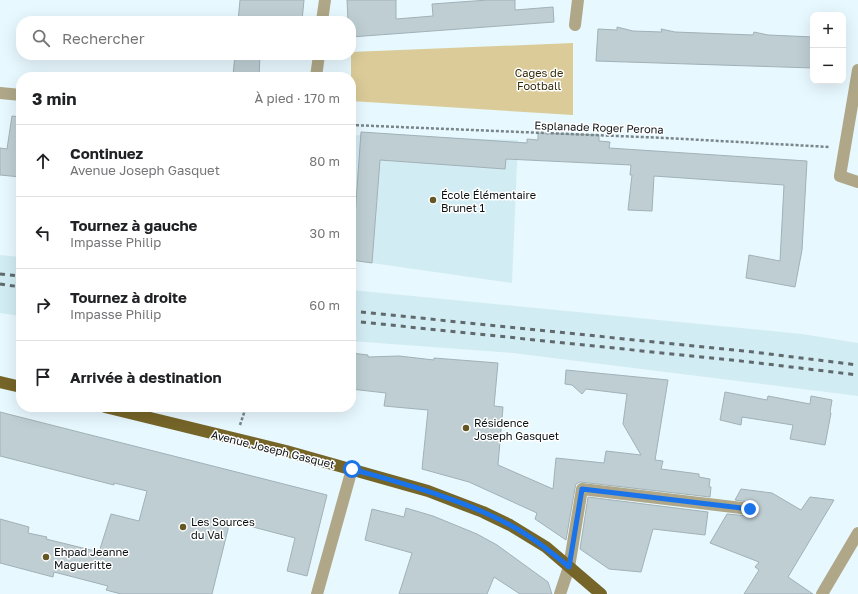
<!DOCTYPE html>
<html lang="fr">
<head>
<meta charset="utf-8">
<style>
  :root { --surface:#fff; --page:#f2f2f2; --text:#202124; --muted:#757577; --line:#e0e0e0 }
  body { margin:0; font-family:"Golos Text",sans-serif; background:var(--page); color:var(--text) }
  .controls { position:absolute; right:12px; top:12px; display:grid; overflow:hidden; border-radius:8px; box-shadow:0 4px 16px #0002 }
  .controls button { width:36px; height:36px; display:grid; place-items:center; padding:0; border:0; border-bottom:1px solid var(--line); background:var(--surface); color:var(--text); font:20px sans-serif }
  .stop { position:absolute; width:12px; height:12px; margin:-9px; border:3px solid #1a73e8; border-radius:50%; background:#fff }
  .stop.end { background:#1a73e8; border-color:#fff; box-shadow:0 1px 4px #0008 }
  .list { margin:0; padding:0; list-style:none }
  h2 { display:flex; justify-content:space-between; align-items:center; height:52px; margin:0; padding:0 16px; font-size:17px }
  h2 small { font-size:13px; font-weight:400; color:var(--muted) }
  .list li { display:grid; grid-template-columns:26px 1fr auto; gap:12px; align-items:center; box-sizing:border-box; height:72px; padding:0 16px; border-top:1px solid var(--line) }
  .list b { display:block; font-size:15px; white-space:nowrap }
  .list p { margin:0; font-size:13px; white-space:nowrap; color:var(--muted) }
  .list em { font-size:13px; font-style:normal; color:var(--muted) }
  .icon { flex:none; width:22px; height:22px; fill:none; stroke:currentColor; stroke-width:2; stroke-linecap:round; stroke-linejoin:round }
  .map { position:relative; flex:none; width:858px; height:594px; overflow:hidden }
  .search { position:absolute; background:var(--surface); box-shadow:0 4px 16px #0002; left:16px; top:16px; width:340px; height:44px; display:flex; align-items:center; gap:10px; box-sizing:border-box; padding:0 14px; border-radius:16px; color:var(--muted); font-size:15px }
  .panel { position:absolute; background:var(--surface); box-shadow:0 4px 16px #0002; left:16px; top:72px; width:340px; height:340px; border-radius:16px }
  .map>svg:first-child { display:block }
</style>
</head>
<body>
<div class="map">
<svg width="858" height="594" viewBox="0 0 858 594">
  <rect width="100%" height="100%" fill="#e7f8fe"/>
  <g fill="#d2ecf3">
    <path d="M351,135L518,140L512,283L351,260Z"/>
    <path d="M0,255L21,257V316L0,313Z"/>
    <path d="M351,290L802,334L858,343V396L513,353L351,341Z"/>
  </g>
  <path fill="#dacb98" d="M573,43V115L351,101V52Z"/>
  <g fill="#beced3" stroke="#a1b1b6">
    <path d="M240,0H304L302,21H238Z"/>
    <path d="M347,0H396V19L433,16L432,4L488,0H515V10L553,7L554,22L351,37V21H348Z"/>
    <path d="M617,27L633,31L662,32L661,29L675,32L753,35L754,32L768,35L813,37V68L596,61L598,29L617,30Z"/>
    <path d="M235,55H260L259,77L233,75Z"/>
    <path d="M12,116L21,117V177L0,175V148L7,149Z"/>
    <path d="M361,132L527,143V139L538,140V133L599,135V141L610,142L609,148L807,161L802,250L795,287L746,278L749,255L780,261L784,185L654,176L652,211L628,210L632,175H630L631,165L506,159L505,169L380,160L372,263L351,260V245H353Z"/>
    <path d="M351,353L368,355V357L399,356L434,360V358L498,363L494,406L503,407L498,465L553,489L556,458L604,463L606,451L641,455L623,424L627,394L586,389L582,394L572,385L565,384L566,370L668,380L655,460L663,461L661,469L699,474V477L710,479L709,487H711L710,497L580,482L576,484L575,488L566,540L535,519L537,513L469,482L422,469L428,410L384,406L386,393L351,389Z"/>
    <path d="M725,392L767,400L768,396L810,404L811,396L832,400L830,412L831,413L825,445L790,439L793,425L742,417L741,425L720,420Z"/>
    <path d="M0,412L327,495L307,576L287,571L295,538L230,521L212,594H121L106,590L108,586L54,572L53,577L0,563V519L29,527L28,533L47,537L46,539L99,552L111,514L139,521L147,491L114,483V485L0,456Z"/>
    <path d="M741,489L772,493L801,510L810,497L834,500L788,577L813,594H744L759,570L755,567L759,562L710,543L727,514L749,516H753L756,513L757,506L754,503L735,500Z"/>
    <path d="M588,497L708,512L705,535L653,529L641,572L609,569L580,549Z"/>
    <path d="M406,508L433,516L477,534L497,545L548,582L552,594H520L494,577L487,594H399L412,553L365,540L372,509L404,517Z"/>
  </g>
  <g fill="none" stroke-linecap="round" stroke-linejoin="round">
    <g stroke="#798589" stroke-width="2.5" stroke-dasharray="3 2" stroke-linecap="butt">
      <path d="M351,125L666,138L830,147"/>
      <path d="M240,425L246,407"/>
    </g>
    <g stroke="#afa788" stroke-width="12">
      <path d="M322,21L325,0"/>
      <path d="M575,25L578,0"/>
      <path d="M858,70L840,176L858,182"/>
      <path d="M316,77L319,55"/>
      <path d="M0,93L21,95"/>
      <path d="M317,594L352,469"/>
      <path d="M560,594L569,567L582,489L750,509"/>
      <path d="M822,594L858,533"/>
    </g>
    <g stroke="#766528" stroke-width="12">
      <path d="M0,382L21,387"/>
      <path d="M105,407L286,451L428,491L483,512L510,525L546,547L601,594"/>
    </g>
    <g stroke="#606a6d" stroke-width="3" stroke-dasharray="5 5" stroke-linecap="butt">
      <path d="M0,274L21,276"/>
      <path d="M0,284L21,287"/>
      <path d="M351,311L753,352L858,365"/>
      <path d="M351,321L750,362L858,375"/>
    </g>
  </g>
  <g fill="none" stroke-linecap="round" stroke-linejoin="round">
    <path stroke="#1a73e8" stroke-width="5" d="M352,469C404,484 462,499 510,525C531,536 550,551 569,567L582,489L750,509"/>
  </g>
  <g fill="#655724" stroke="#fff" stroke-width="1.5">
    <circle cx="433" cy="200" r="4"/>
    <circle cx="466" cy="428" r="4"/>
    <circle cx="183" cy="527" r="4"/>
    <circle cx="46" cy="557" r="4"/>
  </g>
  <g text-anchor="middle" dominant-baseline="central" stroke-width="3" stroke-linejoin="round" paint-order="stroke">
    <g font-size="11" fill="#352c0a" stroke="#fff">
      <text x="539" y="72">Cages de<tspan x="539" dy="13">Football</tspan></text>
    </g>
    <g font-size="11" fill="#0b1113" stroke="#fff">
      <text transform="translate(599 127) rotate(2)">Esplanade Roger Perona</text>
      <text transform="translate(273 449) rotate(14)">Avenue Joseph Gasquet</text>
    </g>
    <g font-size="11" fill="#0b1113" stroke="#fff" text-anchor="start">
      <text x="441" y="194">École Élémentaire<tspan x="441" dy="13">Brunet 1</tspan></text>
      <text x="474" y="422">Résidence<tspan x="474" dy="13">Joseph Gasquet</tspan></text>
      <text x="191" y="521">Les Sources<tspan x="191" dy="13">du Val</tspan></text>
      <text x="54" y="551">Ehpad Jeanne<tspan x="54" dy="13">Magueritte</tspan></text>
    </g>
  </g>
</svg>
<div class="controls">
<button>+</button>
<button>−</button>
</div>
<div class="stop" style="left:352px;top:469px"></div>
<div class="stop end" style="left:750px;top:509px"></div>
<div class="search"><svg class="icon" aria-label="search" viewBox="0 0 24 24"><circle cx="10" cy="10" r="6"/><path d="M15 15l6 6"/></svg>Rechercher</div>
<section class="panel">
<h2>3 min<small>À pied · 170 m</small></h2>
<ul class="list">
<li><svg class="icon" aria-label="ahead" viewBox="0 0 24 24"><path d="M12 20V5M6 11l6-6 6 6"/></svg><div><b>Continuez</b><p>Avenue Joseph Gasquet</p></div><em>80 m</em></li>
<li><svg class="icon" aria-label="left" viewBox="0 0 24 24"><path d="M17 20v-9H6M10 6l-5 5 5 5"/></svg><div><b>Tournez à gauche</b><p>Impasse Philip</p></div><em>30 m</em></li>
<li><svg class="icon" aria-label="right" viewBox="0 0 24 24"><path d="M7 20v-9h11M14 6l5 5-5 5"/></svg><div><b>Tournez à droite</b><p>Impasse Philip</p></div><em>60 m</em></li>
<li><svg class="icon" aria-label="arrive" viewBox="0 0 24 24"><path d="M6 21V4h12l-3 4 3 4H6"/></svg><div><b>Arrivée à destination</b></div></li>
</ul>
</section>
</div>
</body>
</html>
